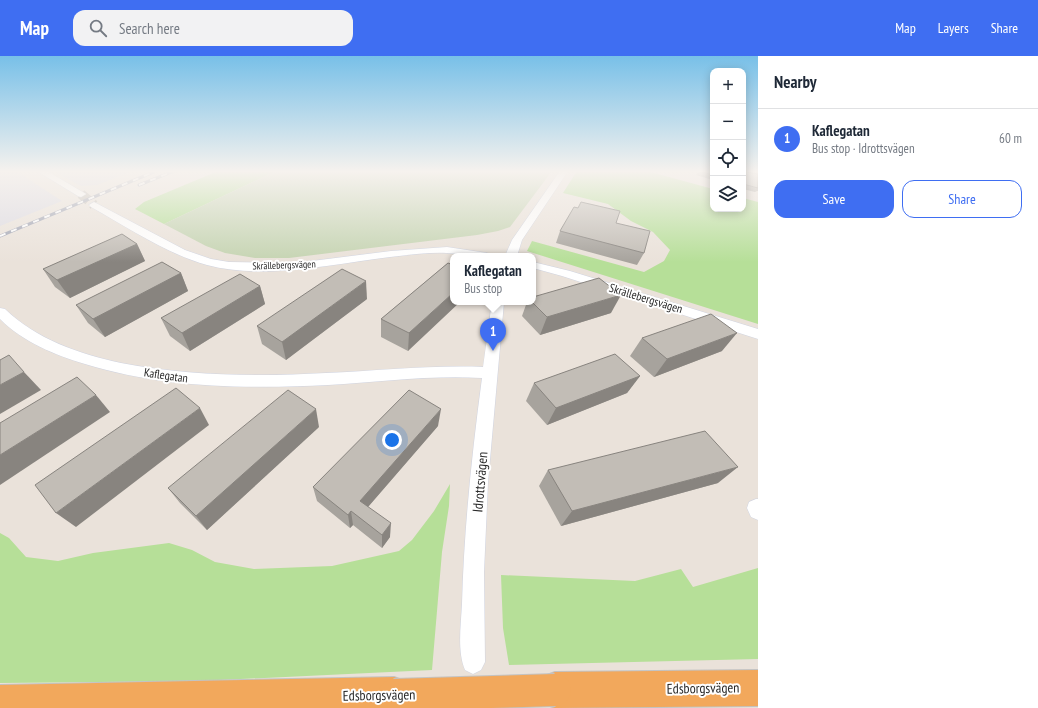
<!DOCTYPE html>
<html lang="en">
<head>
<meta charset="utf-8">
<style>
  :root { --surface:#fff; --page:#f2f2f3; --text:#1f2937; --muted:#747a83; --line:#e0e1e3; --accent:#3f6ef2 }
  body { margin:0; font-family:"PT Sans Narrow",sans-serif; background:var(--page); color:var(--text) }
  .controls { position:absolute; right:12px; top:12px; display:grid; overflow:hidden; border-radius:8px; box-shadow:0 2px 10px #0003 }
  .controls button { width:36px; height:36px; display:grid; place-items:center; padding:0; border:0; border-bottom:1px solid var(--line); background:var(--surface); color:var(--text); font:20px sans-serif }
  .you { position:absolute; left:392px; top:384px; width:14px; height:14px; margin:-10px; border:3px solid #fff; border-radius:50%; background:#1a73e8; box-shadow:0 0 0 6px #1a73e833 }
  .badge { display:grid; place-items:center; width:26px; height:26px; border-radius:50%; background:var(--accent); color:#fff; font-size:13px; font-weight:700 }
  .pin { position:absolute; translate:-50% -33px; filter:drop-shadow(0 1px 2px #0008) }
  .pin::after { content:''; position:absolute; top:21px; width:14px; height:12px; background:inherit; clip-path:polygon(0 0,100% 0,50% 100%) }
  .popup { position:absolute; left:450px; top:197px; width:86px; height:52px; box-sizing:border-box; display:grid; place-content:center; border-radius:8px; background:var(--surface); filter:drop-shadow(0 1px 3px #0005); font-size:13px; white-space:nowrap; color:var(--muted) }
  .popup b { font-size:15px; color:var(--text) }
  .popup::after { content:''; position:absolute; left:50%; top:100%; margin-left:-8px; border:8px solid transparent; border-top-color:var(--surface) }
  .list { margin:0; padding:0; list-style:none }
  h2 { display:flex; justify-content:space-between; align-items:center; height:52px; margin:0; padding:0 16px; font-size:17px }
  h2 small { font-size:13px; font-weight:400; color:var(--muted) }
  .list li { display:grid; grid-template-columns:26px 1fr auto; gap:12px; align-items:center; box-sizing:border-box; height:60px; padding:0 16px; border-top:1px solid var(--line) }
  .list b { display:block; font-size:15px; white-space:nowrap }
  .list p { margin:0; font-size:13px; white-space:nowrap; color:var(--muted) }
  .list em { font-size:13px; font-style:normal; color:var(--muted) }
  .actions { display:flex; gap:8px; padding:12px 16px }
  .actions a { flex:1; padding:9px 0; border:1px solid var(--accent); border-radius:12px; text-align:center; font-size:14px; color:var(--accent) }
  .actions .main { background:var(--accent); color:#fff }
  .icon { flex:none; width:22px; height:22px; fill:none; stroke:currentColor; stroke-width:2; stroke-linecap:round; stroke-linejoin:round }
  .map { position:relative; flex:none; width:758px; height:652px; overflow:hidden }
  header { display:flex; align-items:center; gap:24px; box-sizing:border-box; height:56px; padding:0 20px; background:var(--accent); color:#fff }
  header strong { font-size:19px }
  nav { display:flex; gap:22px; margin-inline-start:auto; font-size:14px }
  .search { width:280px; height:36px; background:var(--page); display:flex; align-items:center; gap:10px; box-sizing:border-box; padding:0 14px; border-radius:12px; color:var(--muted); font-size:15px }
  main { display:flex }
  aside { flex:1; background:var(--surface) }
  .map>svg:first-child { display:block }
</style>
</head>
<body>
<header>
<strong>Map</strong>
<div class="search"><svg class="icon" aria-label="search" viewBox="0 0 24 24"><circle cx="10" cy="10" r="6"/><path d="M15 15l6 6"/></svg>Search here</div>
<nav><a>Map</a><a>Layers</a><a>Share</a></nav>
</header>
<main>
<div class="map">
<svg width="758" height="652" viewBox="0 0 758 652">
  <rect width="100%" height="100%" fill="#eae2da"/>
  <g fill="#dddbe3">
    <path d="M0,115H16L62,145L0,170Z"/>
    <path d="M53,115H133L97,129L81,130Z"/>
  </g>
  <g fill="#b6df98">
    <path d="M218,115H276L164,168L135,153L144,146Z"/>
    <path d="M577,115H647L713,133V153H743V142L758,146V268L527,195L532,185L644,216L664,205L670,194L653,176L631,165L608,148L563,137Z"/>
    <path d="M450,428L449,450L442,496L432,614L199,625L0,627V477L9,482L26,501L58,505L93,497L169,487L192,494L215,506L254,513L332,510L399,495L412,484L434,455Z"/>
    <path d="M758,512V603L509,609L503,572L501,519L635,525L681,513L693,531Z"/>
  </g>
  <path fill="#c5d4b2" d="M276,115H552L510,171L498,175L477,179L289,202H255L225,197L206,190L164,168Z"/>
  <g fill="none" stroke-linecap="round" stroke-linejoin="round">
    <path stroke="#c3bdb6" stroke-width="10" stroke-dasharray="10 5" stroke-linecap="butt" d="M81,138L94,149"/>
    <defs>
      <g id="minor">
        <path d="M37,115H47L86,138L81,141L78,140Z"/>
        <path d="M560,115H568L522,184L517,200H505L512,184Z"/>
        <path d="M94,146L185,194L211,203L229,206L296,207L391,195L447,191L487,197L493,200C477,200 463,198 447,197C429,196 408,199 390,201C333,208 263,224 207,209C167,198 127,171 91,151L89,149Z"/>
        <path d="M533,206L570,215L758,273V283L562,220L533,212Z"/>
        <path d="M492,246H504L488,426L484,516L485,606L481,614L473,618L465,614C457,595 461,569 462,548C464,473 472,397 482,322C430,319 379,326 328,329C247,333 163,332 85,308C55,299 23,286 0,263V252L5,253C36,283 79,298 121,307C189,320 258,321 326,317C378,315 431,309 483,311Z"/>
        <path d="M756,443H758V464L751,461L747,452L749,446Z"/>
      </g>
      <g id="trunk">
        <path d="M758,614V650L555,652L542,647L537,634L542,621L555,616Z"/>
        <path d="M394,621L407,626L412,639L406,652H0V629Z"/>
      </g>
    </defs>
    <use href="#minor" stroke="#d0d4e1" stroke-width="1"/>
    <use href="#trunk" stroke="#c3c3c3" stroke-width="2"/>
    <use href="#minor" fill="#fff" fill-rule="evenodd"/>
    <use href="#trunk" fill="#f2a85c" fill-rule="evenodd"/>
    <defs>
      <g id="rail">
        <path d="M139,129L174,115"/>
        <path d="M0,180L156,115"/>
      </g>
    </defs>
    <use href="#rail" stroke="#9ea2b2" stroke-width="3"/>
    <use href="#rail" stroke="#fff" stroke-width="2" stroke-dasharray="6" stroke-linecap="butt"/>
    <defs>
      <path id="trunk-bridge" d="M394,639L555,634"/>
    </defs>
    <use href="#trunk-bridge" stroke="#c3c3c3" stroke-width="34" stroke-linecap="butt"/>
    <use href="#trunk-bridge" stroke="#f2a85c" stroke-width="32"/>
  </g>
  <g fill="#a7a39d">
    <path d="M699,115H713V124L696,119Z"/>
    <path d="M743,115L758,118V135H757L755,136L743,133Z"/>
    <path d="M616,167L644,197L637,209L556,187L560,175Z"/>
    <path d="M137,188L145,205L70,242L55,231L43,213Z"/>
    <path d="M448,207L408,295L381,281V263Z"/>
    <path d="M181,217L188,235L105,281L88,267L76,249Z"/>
    <path d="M260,230L265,248L190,295L170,280L161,262Z"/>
    <path d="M367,243L286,304L262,288L257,270Z"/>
    <path d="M527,246H533L611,257L540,279L522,260Z"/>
    <path d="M642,282L722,295L654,321L630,300Z"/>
    <path d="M640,320L627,337L547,369L526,345L534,327Z"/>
    <path d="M438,370L368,451L390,481L382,492L353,469L350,472L317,445L313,431Z"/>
    <path d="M319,371L207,474L180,447L168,432Z"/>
    <path d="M548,414L718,427L561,470L539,430Z"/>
  </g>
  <g fill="#88847f">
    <path d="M137,188L145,205L70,242L57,224Z"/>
    <path d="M181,217L188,235L105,281L93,263Z"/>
    <path d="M366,225L367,243L286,304L282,286Z"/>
    <path d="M260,230L265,248L190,295L182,277Z"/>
    <path d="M453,237V246H460L408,295L409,277Z"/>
    <path d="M621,239L611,257L540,279L547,261Z"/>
    <path d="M737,277L722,295L654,321L667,303Z"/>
    <path d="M24,316L41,334L0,358V329Z"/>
    <path d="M640,320L627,337L547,369L556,352Z"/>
    <path d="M96,339L110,356L0,429V399Z"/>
    <path d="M200,352L209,369L76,471L56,457Z"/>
    <path d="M316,353L319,371L207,474L196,460Z"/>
    <path d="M441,353L438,370L361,459L360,445Z"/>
    <path d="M738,411L718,427L561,470L572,455Z"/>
    <path d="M351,455L353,469L350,472L348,459Z"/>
    <path d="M391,467L390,481L382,492V479Z"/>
  </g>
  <g fill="#c2bdb6" stroke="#88847f">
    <path d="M698,115H713V119Z"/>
    <path d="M743,115L758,118V132L743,128Z"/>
    <path d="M581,146L620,155L616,167L650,175L644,197L560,175L574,151L578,152Z"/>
    <path d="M122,178L137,188L57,224L43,213Z"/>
    <path d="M162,206L181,217L93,263L76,249Z"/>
    <path d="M448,207L453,209V237L409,277L381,263Z"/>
    <path d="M342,213L366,225L282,286L257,270Z"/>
    <path d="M240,218L260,230L182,277L161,262Z"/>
    <path d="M599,222L621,239L547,261L532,246H533V241Z"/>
    <path d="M711,258L737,277L667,303L642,282Z"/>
    <path d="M615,298L640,320L556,352L534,327Z"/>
    <path d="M9,299L24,316L0,329V304Z"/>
    <path d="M77,321L96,339L0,399V367Z"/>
    <path d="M176,332L200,352L56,457L35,429Z"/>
    <path d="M288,334L316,353L196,460L168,432Z"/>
    <path d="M409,334L441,353L360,445L391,467L382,479L351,455L348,459L313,431Z"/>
    <path d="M705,375L738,411L572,455L548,414Z"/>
  </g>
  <linearGradient id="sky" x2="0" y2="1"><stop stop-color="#78c0e8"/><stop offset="0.56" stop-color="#f6f2ee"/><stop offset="1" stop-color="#f6f2ee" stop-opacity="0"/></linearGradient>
  <rect width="758" height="206" fill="url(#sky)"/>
  <g text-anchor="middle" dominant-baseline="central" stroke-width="4" stroke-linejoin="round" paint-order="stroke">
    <g font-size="10" fill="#282828" stroke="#fff">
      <text transform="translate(284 209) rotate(-2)">Skrällebergsvägen</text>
    </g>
    <g font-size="12" fill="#282828" stroke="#fff">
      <text transform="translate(646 242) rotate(17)">Skrällebergsvägen</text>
      <text transform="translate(166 319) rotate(8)">Kaflegatan</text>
    </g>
    <g font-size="14" fill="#282828" stroke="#fff">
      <text transform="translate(480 426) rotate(-85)">Idrottsvägen</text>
      <text transform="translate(703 632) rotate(-1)">Edsborgsvägen</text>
      <text transform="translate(379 639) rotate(-1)">Edsborgsvägen</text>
    </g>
  </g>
</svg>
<div class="controls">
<button>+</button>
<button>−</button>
<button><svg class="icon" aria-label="locate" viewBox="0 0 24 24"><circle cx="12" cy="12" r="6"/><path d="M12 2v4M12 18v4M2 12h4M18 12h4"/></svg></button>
<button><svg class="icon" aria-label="layers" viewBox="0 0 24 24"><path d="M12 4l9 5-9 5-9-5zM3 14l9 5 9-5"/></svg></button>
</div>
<div class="you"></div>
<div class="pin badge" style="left:493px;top:295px">1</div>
<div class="popup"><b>Kaflegatan</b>Bus stop</div>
</div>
<aside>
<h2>Nearby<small></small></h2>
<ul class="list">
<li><span class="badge">1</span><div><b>Kaflegatan</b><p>Bus stop · Idrottsvägen</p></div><em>60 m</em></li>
</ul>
<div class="actions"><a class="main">Save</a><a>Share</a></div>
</aside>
</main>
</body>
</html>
